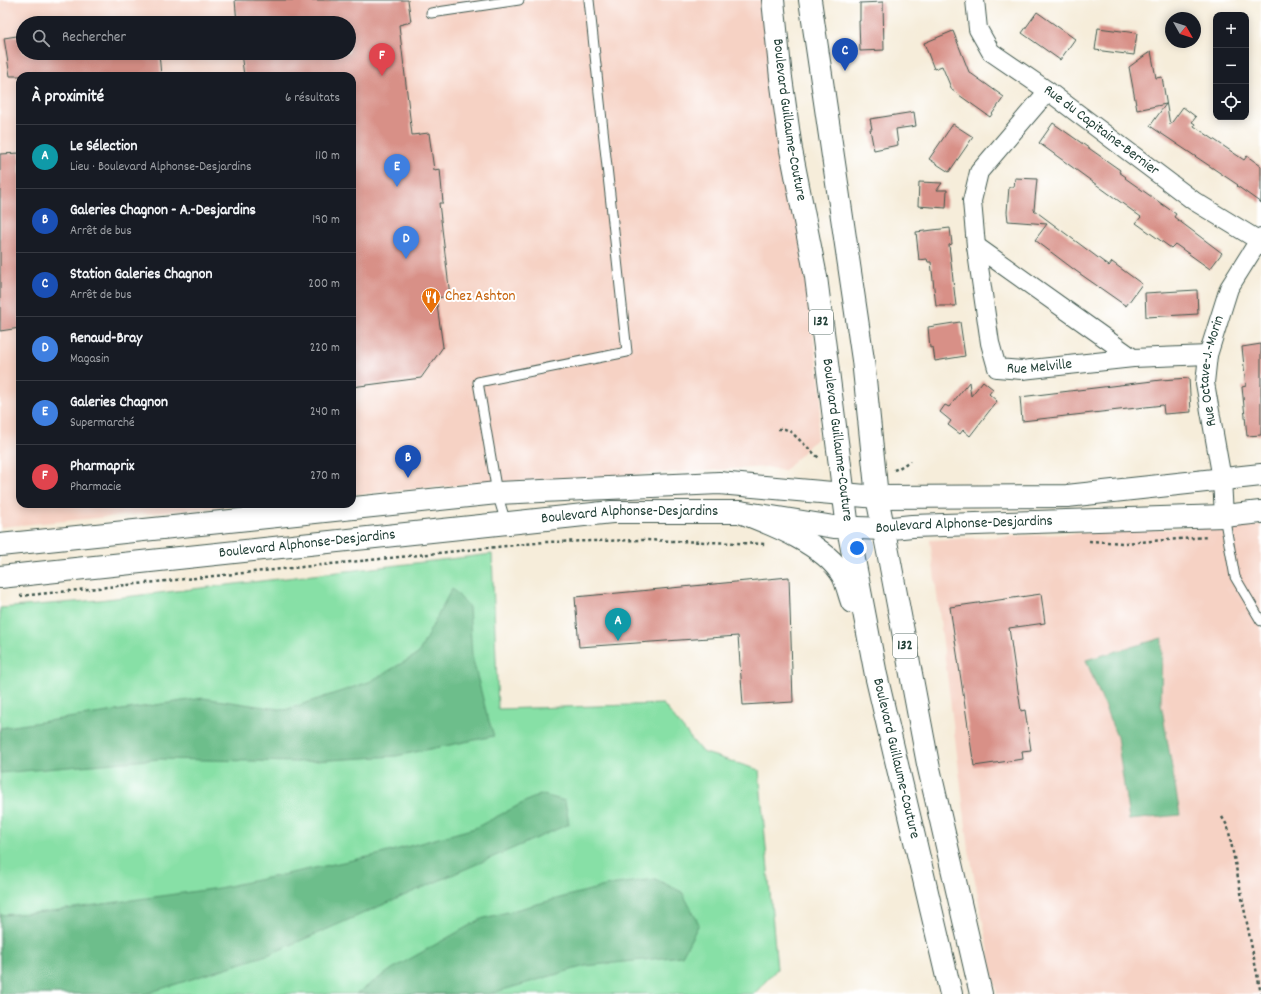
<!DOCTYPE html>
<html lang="fr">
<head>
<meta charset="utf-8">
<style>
  :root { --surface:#171b24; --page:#20242c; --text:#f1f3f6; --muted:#9ea1a6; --line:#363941; --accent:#7c3aed }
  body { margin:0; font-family:Dekko,sans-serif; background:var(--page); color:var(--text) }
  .controls { position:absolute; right:12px; top:12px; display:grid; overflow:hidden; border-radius:8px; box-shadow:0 2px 10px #0003 }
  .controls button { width:36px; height:36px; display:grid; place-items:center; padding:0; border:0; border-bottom:1px solid var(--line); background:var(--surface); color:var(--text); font:20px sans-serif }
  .compass { position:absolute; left:1165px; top:12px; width:36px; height:36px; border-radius:50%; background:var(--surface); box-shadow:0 2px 10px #0003; rotate:129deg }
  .you { position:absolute; left:857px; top:548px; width:14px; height:14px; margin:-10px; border:3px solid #fff; border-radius:50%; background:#1a73e8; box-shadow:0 0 0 6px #1a73e833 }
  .badge { display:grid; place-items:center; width:26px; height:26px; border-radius:50%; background:var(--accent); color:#fff; font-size:13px; font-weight:700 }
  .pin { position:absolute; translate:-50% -33px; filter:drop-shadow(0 1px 2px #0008) }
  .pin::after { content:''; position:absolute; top:21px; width:14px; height:12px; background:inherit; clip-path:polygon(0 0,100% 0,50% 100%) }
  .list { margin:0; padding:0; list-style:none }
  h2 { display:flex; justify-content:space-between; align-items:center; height:52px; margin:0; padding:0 16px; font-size:17px }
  h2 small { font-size:13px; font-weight:400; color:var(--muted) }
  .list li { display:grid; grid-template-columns:26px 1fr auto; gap:12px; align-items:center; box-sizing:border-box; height:64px; padding:0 16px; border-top:1px solid var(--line) }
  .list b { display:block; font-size:15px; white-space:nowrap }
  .list p { margin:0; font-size:13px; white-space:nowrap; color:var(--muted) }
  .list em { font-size:13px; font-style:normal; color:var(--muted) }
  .icon { flex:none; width:22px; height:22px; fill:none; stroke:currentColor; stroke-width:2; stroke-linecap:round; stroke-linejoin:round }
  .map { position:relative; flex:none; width:1261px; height:994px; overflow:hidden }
  .search { position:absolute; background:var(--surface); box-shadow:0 2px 10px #0003; left:16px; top:16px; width:340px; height:44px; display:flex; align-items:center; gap:10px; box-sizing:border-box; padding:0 14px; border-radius:22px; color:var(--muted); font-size:15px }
  .panel { position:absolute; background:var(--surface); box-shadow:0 2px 10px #0003; left:16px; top:72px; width:340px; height:436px; border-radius:12px }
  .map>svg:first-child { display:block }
</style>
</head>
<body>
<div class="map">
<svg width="1261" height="994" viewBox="0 0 1261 994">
  <rect width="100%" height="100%" fill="#fff"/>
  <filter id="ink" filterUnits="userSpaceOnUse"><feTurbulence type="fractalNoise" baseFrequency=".025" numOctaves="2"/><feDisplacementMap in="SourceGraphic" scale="8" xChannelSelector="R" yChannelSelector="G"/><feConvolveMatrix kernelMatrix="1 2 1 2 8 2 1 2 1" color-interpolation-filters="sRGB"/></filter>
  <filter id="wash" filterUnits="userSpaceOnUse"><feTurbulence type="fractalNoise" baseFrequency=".012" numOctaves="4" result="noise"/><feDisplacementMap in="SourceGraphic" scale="16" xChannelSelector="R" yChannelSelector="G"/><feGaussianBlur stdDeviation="0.9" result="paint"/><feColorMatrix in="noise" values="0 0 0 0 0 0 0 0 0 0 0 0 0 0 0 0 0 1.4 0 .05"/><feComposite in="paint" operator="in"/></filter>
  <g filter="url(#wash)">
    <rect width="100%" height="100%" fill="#f6edda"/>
    <g fill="#f6d2c4" fill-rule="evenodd">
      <path d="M0,0H768L822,397L816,439L784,471L767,467L473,484L352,495V76H20V504H249L0,527ZM23,23H349V53H23Z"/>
      <path d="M1261,525V994H997L969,850L930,540Z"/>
    </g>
    <path fill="#87e0a6" stroke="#538e6d" d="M492,554L498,709L663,704L702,752L759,770L777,969L754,994H0V608L99,600Z"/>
    <g fill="#6dbe8b" stroke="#467e60">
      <path d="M452,588L469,607L472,656L487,715L494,736L396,756L297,762L160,759L0,773V728L203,698L285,710L369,682L418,654Z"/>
      <path d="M1162,638L1161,703L1180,815L1129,820L1117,737L1086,660Z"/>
      <path d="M540,794L565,801L569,824L270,954L145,994H0V915L45,912L219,888L377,855L475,828Z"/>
      <path d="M655,879L682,892L699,924L682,956L585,966L489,994H356L392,969L481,919L609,885Z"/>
    </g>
    <g id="blocks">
      <g fill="#d89087">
        <path d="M235,0H408L411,22L399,25L412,135L429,133L434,170L440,169L443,203H439L450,296L436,298L443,347L421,378L352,387V76H244L241,53H349V23H237Z"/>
        <path d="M883,2L884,50L860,51L859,21H860V3Z"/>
        <path d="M1037,12L1075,39L1060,60L1022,33Z"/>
        <path d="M1098,28L1137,33L1134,55L1095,50Z"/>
        <path d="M953,31L969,72L1004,97L990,117L952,90L942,66L934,69L924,43Z"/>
        <path d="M23,35V53H159L161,76H10L4,38Z"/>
        <path d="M1151,51L1156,78L1162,77L1170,125L1183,107L1196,117L1192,122L1195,124L1194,126L1244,160L1247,156L1261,166V203L1237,186L1238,185L1150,126L1166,104L1137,110L1129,67Z"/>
        <path d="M914,112L916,126L896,129L898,145L874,150L870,129H872L870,119Z"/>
        <path d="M1053,123L1120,170L1119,172L1126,177L1125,178L1176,214L1174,217L1222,253L1210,269L1175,244L1171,248L1136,223L1141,217L1039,143Z"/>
        <path d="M953,124L973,137L949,172L929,159Z"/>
        <path d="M20,153V328L0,331V154Z"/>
        <path d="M1015,178L1037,179L1034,210L1109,266L1112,262L1142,284L1126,306L1076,271L1035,240L1047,224L1008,221L1007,212L1009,187H1014Z"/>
        <path d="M919,182L942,183L937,190H947L946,208L918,206Z"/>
        <path d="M950,228L952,244L949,245L956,306H936L931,262H928L927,259L919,260L916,232Z"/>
        <path d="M1197,290L1198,314L1146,317L1145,293Z"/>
        <path d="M960,322L965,356L935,361L933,347L930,348L928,327Z"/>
        <path d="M1261,344V435L1247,436L1242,387L1246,386L1242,347Z"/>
        <path d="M1189,378L1191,412L1164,414L1163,405L1022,421L1020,397L1161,380Z"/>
        <path d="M983,381L993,389L989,394L997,401L970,436L963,430L960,434L948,425L951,421L940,412L945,405L949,407L969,382L971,396Z"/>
        <path d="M789,577L793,702L743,705L738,636L579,647L575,597Z"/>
        <path d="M1041,594L1045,623L1009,628L1021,711L1025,710L1031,750L1022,751L1023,759L974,766L950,607Z"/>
      </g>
    </g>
  </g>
  <g filter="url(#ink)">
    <use href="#blocks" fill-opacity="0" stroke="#3f574d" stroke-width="1"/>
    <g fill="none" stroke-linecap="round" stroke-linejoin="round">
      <defs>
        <g id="service">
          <path d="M431,13L519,0"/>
          <path d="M1224,516L1235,577L1261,621"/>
          <path d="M506,523L497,493L478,382L627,352L589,0"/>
        </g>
        <g id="minor">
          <path id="s1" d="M975,0L978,29L991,52L1048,91L1194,201L1258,240"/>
          <path id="s2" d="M1048,91L979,172L972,201L976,246L990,343L997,368L1022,370L1133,358L1208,355"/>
          <path d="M976,246L1133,358"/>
          <path id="s3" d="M1224,516L1222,479L1205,383L1208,355L1229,288L1261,237"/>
        </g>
        <g id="secondary">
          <path d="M0,545L497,493L719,483L877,497L1067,496L1261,475"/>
          <path id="s4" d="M0,577L612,512H740L834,527L883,529L912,526L1224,516L1261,512"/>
        </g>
        <g id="primary">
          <path id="s5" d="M773,0L781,78L791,150L816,277L848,528L876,675L951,994"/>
          <path d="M810,0L863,360L877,497L889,557L928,764L981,994"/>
          <path d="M740,512C772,524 826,545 843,576C847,584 849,594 852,602"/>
        </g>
      </defs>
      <use href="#service" stroke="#3f574d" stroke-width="11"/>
      <use href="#minor" stroke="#3f574d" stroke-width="20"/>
      <use href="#secondary" stroke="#3f574d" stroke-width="24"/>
      <use href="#primary" stroke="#3f574d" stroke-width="24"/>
      <g stroke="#3f574d" stroke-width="2.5" stroke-dasharray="3 3" stroke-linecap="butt">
        <path d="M778,429H785L791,432L820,459"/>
        <path d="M894,470L899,468L910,461"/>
        <path d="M1089,541L1124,543L1208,537"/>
        <path d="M20,596L545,542L644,540L767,544"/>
        <path d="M1222,817L1228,827L1261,994"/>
      </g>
      <use href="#service" stroke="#fff" stroke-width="9"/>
      <use href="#minor" stroke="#fff" stroke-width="18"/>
      <use href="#secondary" stroke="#fff" stroke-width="22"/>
      <use href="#primary" stroke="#fff" stroke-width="22"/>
    </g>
  </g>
  <defs>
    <symbol id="restaurant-pin" viewBox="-11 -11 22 30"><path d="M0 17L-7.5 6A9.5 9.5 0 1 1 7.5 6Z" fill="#e8710a" stroke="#fff"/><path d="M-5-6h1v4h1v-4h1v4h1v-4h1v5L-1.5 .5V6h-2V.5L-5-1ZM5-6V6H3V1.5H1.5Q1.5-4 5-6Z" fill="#fff"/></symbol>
  </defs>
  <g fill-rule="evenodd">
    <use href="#restaurant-pin" x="420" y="286" width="22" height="30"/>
  </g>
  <g text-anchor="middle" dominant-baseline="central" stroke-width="4" stroke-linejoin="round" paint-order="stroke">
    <g fill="#fff" stroke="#627771" stroke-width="1">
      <rect x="809" y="310" width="24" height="24" rx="3"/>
      <rect x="893" y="634" width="24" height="24" rx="3"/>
    </g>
    <g font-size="14" font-weight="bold" fill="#1f3d34">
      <text x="821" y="322">132</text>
      <text x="905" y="646">132</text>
    </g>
    <g font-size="15" fill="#1f3d34" stroke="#fff">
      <text stroke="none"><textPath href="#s5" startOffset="121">Boulevard Guillaume-Couture</textPath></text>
      <text stroke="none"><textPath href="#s1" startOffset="191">Rue du Capitaine-Bernier</textPath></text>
      <text stroke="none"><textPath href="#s2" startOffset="348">Rue Melville</textPath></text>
      <text stroke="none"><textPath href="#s3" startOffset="147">Rue Octave-J.-Morin</textPath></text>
      <text stroke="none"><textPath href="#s5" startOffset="445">Boulevard Guillaume-Couture</textPath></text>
      <text stroke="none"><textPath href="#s4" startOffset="633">Boulevard Alphonse-Desjardins</textPath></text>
      <text stroke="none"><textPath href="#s4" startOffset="969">Boulevard Alphonse-Desjardins</textPath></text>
      <text stroke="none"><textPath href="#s4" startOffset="309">Boulevard Alphonse-Desjardins</textPath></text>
      <text stroke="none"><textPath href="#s5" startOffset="769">Boulevard Guillaume-Couture</textPath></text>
    </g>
    <g font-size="15" fill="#c56008" stroke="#fff" text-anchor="start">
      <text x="445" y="297">Chez Ashton</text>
    </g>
  </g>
</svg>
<div class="controls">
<button>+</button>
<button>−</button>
<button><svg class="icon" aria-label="locate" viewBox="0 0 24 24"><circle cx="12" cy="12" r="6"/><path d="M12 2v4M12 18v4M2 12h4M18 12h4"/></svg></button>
</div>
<svg class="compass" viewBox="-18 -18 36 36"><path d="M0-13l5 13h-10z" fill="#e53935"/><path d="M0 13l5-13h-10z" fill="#9ea1a6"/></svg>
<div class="you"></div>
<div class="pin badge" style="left:618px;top:641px;background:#0f9aa8">A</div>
<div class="pin badge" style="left:408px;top:478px;background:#1a4fb4">B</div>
<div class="pin badge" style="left:845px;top:71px;background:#1a4fb4">C</div>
<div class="pin badge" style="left:406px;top:259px;background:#3f7fe0">D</div>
<div class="pin badge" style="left:397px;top:187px;background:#3f7fe0">E</div>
<div class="pin badge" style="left:382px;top:76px;background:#e0444e">F</div>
<div class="search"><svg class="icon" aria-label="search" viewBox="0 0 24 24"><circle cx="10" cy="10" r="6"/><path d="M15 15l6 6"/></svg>Rechercher</div>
<section class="panel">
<h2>À proximité<small>6 résultats</small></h2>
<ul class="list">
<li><span class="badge" style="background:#0f9aa8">A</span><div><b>Le Sélection</b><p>Lieu · Boulevard Alphonse-Desjardins</p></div><em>110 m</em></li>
<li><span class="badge" style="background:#1a4fb4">B</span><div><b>Galeries Chagnon - A.-Desjardins</b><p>Arrêt de bus</p></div><em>190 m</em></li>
<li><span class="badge" style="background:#1a4fb4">C</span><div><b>Station Galeries Chagnon</b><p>Arrêt de bus</p></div><em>200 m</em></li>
<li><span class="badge" style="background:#3f7fe0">D</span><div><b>Renaud-Bray</b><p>Magasin</p></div><em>220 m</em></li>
<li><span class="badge" style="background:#3f7fe0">E</span><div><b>Galeries Chagnon</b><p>Supermarché</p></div><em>240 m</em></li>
<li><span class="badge" style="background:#e0444e">F</span><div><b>Pharmaprix</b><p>Pharmacie</p></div><em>270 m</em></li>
</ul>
</section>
</div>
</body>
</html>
